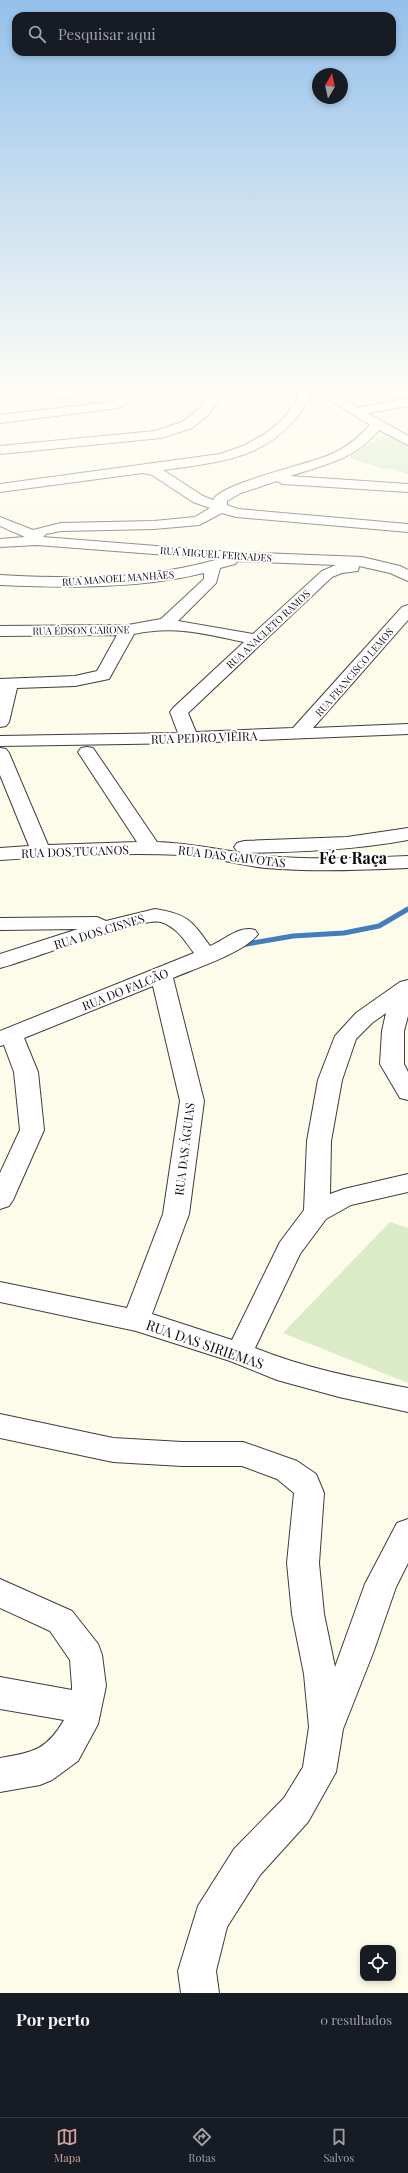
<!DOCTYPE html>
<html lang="pt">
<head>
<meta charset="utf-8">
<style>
  :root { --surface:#171b24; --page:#242831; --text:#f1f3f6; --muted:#9ea1a6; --line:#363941; --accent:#d1a19e }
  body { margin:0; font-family:"Playfair Display",serif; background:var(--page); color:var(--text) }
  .controls { position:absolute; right:12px; bottom:12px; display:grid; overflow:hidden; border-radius:8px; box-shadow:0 2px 6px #0003 }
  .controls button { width:36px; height:36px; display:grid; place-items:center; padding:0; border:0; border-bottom:1px solid var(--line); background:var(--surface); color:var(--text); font:20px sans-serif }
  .compass { position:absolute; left:312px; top:68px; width:36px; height:36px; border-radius:50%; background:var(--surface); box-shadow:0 2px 6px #0003; rotate:9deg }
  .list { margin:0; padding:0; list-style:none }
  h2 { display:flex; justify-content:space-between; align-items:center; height:52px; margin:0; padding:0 16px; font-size:17px }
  h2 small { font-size:13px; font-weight:400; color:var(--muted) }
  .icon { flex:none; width:22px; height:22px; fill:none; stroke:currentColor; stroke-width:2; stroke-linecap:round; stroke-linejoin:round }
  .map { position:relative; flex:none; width:408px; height:1993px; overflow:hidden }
  .search { position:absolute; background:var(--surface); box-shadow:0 2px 6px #0003; left:12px; right:12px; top:12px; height:44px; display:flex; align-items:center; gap:10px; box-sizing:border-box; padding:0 14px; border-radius:12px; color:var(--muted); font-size:15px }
  .sheet { height:124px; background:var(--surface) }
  nav { display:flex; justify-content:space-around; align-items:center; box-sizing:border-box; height:56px; border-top:1px solid var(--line); background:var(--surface); font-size:11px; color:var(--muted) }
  nav a { display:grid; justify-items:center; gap:2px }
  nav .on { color:var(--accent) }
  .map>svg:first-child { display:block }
</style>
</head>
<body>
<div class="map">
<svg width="408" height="1993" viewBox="0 0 408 1993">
  <rect width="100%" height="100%" fill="#fdfbea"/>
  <g fill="#c9e2b8">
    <path d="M92,392L96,395L87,397L91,401H98L102,404L68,408L64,404H52L47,398Z"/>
    <path d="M392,437L408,442V474L390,468L384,469L349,458L354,452L369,445V443L376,442V438Z"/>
  </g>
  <path fill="#dbebc8" d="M390,1222L408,1228V1383L283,1333Z"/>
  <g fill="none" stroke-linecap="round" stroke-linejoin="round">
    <path stroke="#437dbd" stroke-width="5" d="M241,945L293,936L344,933L379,926L408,909"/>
    <defs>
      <g id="minor">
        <path d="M128,391H141L133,399L118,408L0,423V415L111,402Z"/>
        <path d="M212,391H224L209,414L192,428L161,438L0,454V446L155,431L182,422L200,408Z"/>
        <path d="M296,391H308L310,399C272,459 227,461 163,470L203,496L213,500C222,482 312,464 334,453C348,446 359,437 370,425L320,394L318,391H332L358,408L408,398V406L368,413L408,436V445L379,430C356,459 324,465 290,476L408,484V492L283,484L277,481L241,493L227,501V505L238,509L408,524V532L236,517L222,513L199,525L154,529L61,531L46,534L43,537L232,552L362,557L400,566L408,570V581L390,573L359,566L358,571L342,573L332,577L188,713L196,732L293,728L402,607L408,605V620L313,728L408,724V734L189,743L0,746V736L178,733L170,712L173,708L244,642C205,634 175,625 134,634L109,679L75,686L17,688L9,722L6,726L0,727V679L75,676L97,671L117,635L0,636V626L128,625L161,619L204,579V573C137,589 69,588 0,585V575C74,579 147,580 219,559L37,545L0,547V539L25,537L0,526V517L33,530L61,523L154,521L195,517L210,508L193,502L152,475L143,473L0,492V484L220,454L243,446L265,434L283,419L298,399ZM238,561H237L336,565L322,571L253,634L178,621L216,583L220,568L235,564Z"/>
        <path d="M87,747L93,748L157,842C194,843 229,852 265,856C313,860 361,858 408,856V868C361,870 313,872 266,868C237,865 210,856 182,855C121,852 60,856 0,860V848L29,846L0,775V748L6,749L9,753L48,845L137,842L78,752L81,748Z"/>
        <path d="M408,828V840C354,850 299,852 244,853L237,851L234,847L237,843L244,841L347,837Z"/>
        <path d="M155,909C188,914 192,921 210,946C225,940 239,925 255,930L258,934C246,952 194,969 173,978L204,1101L189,1214L152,1314L232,1340L280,1242L304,1210L307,1141L318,1080L335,1036L356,1013L400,982L408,980V1016L404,1031V1064L408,1072V1100L400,1098L380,1064L382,1031L386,1013L372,1023L356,1039L342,1080L331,1141L330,1194L344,1189L408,1174V1192L351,1205L326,1219L300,1254L255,1348C304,1368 356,1378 408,1388V1412L339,1397L277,1380L230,1361L136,1331L0,1302V1282L127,1308L163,1214L180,1101L153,986L24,1038L38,1072L44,1130L13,1200L9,1206L0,1209V1173L20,1130L14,1072L4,1045L0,1046V1031L194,953C184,940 178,928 161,922C144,916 27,961 0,968V954L78,929L0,930V918L97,917L106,921Z"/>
        <path d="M0,1414L113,1438L182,1442H243L297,1461L316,1474L324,1493L319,1563L324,1614L335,1667L365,1584L397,1523L408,1519V1563L396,1587L373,1653L343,1729L336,1772L308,1822L260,1875L227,1927L216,1971L219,1993H181L178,1971L198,1906L234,1849L284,1798L303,1767L309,1727L304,1674L292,1614L287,1563L294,1493L277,1479L242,1466H182L113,1462L0,1438Z"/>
        <path d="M0,1579L72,1611L98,1644L102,1655L106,1686L98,1724L78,1761L52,1780L40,1785L0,1792V1758C33,1752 46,1751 64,1720L0,1709V1677L72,1690V1686L70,1660L50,1631L0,1608Z"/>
      </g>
    </defs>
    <use href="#minor" stroke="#3d3d3d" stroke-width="2"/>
    <use href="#minor" fill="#fff" fill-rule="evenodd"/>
  </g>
  <linearGradient id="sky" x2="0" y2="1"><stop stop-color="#93c0ea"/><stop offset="0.58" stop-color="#fefdf6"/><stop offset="1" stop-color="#fefdf6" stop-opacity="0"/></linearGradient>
  <rect width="408" height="670" fill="url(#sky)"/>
  <g text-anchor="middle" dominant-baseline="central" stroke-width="4" stroke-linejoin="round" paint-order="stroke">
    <g font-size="10" fill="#0a0a0a" stroke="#fff">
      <text transform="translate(216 554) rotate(4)">RUA MIGUEL FERNADES</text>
      <text transform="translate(118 578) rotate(-4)">RUA MANOEL MANHÃES</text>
      <text transform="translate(268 629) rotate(-43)">RUA ANACLETO RAMOS</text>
      <text transform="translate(81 630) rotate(-1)">RUA ÉDSON CARONE</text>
      <text transform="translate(354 672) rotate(-49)">RUA FRANCISCO LEMOS</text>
    </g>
    <g font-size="12" fill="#0a0a0a" stroke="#fff">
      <text transform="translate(204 737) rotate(-2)">RUA PEDRO VIÊIRA</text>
      <text transform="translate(75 851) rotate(-2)">RUA DOS TUCANOS</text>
      <text transform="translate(232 856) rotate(7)">RUA DAS GAIVOTAS</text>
      <text transform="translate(99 931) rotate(-17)">RUA DOS CISNES</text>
      <text transform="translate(125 989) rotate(-22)">RUA DO FALCÃO</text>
      <text transform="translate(184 1149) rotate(-83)">RUA DAS ÁGUIAS</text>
    </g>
    <g font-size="14" fill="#0a0a0a" stroke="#fff">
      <text transform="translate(205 1344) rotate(19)">RUA DAS SIRIEMAS</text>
    </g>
    <g font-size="16" font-weight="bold" fill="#0a0a0a" stroke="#fff">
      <text x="353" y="857">Fé e Raça</text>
    </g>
  </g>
</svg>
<div class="controls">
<button><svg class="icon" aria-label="locate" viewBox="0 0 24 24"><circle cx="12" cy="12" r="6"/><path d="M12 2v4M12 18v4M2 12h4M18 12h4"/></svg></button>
</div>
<svg class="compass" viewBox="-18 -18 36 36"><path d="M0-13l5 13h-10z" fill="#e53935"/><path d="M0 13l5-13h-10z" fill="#9ea1a6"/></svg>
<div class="search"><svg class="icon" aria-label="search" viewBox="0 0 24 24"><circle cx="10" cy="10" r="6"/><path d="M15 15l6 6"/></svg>Pesquisar aqui</div>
</div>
<section class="sheet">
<h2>Por perto<small>0 resultados</small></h2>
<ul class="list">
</ul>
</section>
<nav>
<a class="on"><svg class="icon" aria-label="map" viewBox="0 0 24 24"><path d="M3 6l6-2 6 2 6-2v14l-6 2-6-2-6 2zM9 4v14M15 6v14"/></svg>Mapa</a>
<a><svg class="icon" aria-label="directions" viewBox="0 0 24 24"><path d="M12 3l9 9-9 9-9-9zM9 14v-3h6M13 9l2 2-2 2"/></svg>Rotas</a>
<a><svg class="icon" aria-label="saved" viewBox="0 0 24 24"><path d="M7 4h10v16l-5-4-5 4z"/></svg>Salvos</a>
</nav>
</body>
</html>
